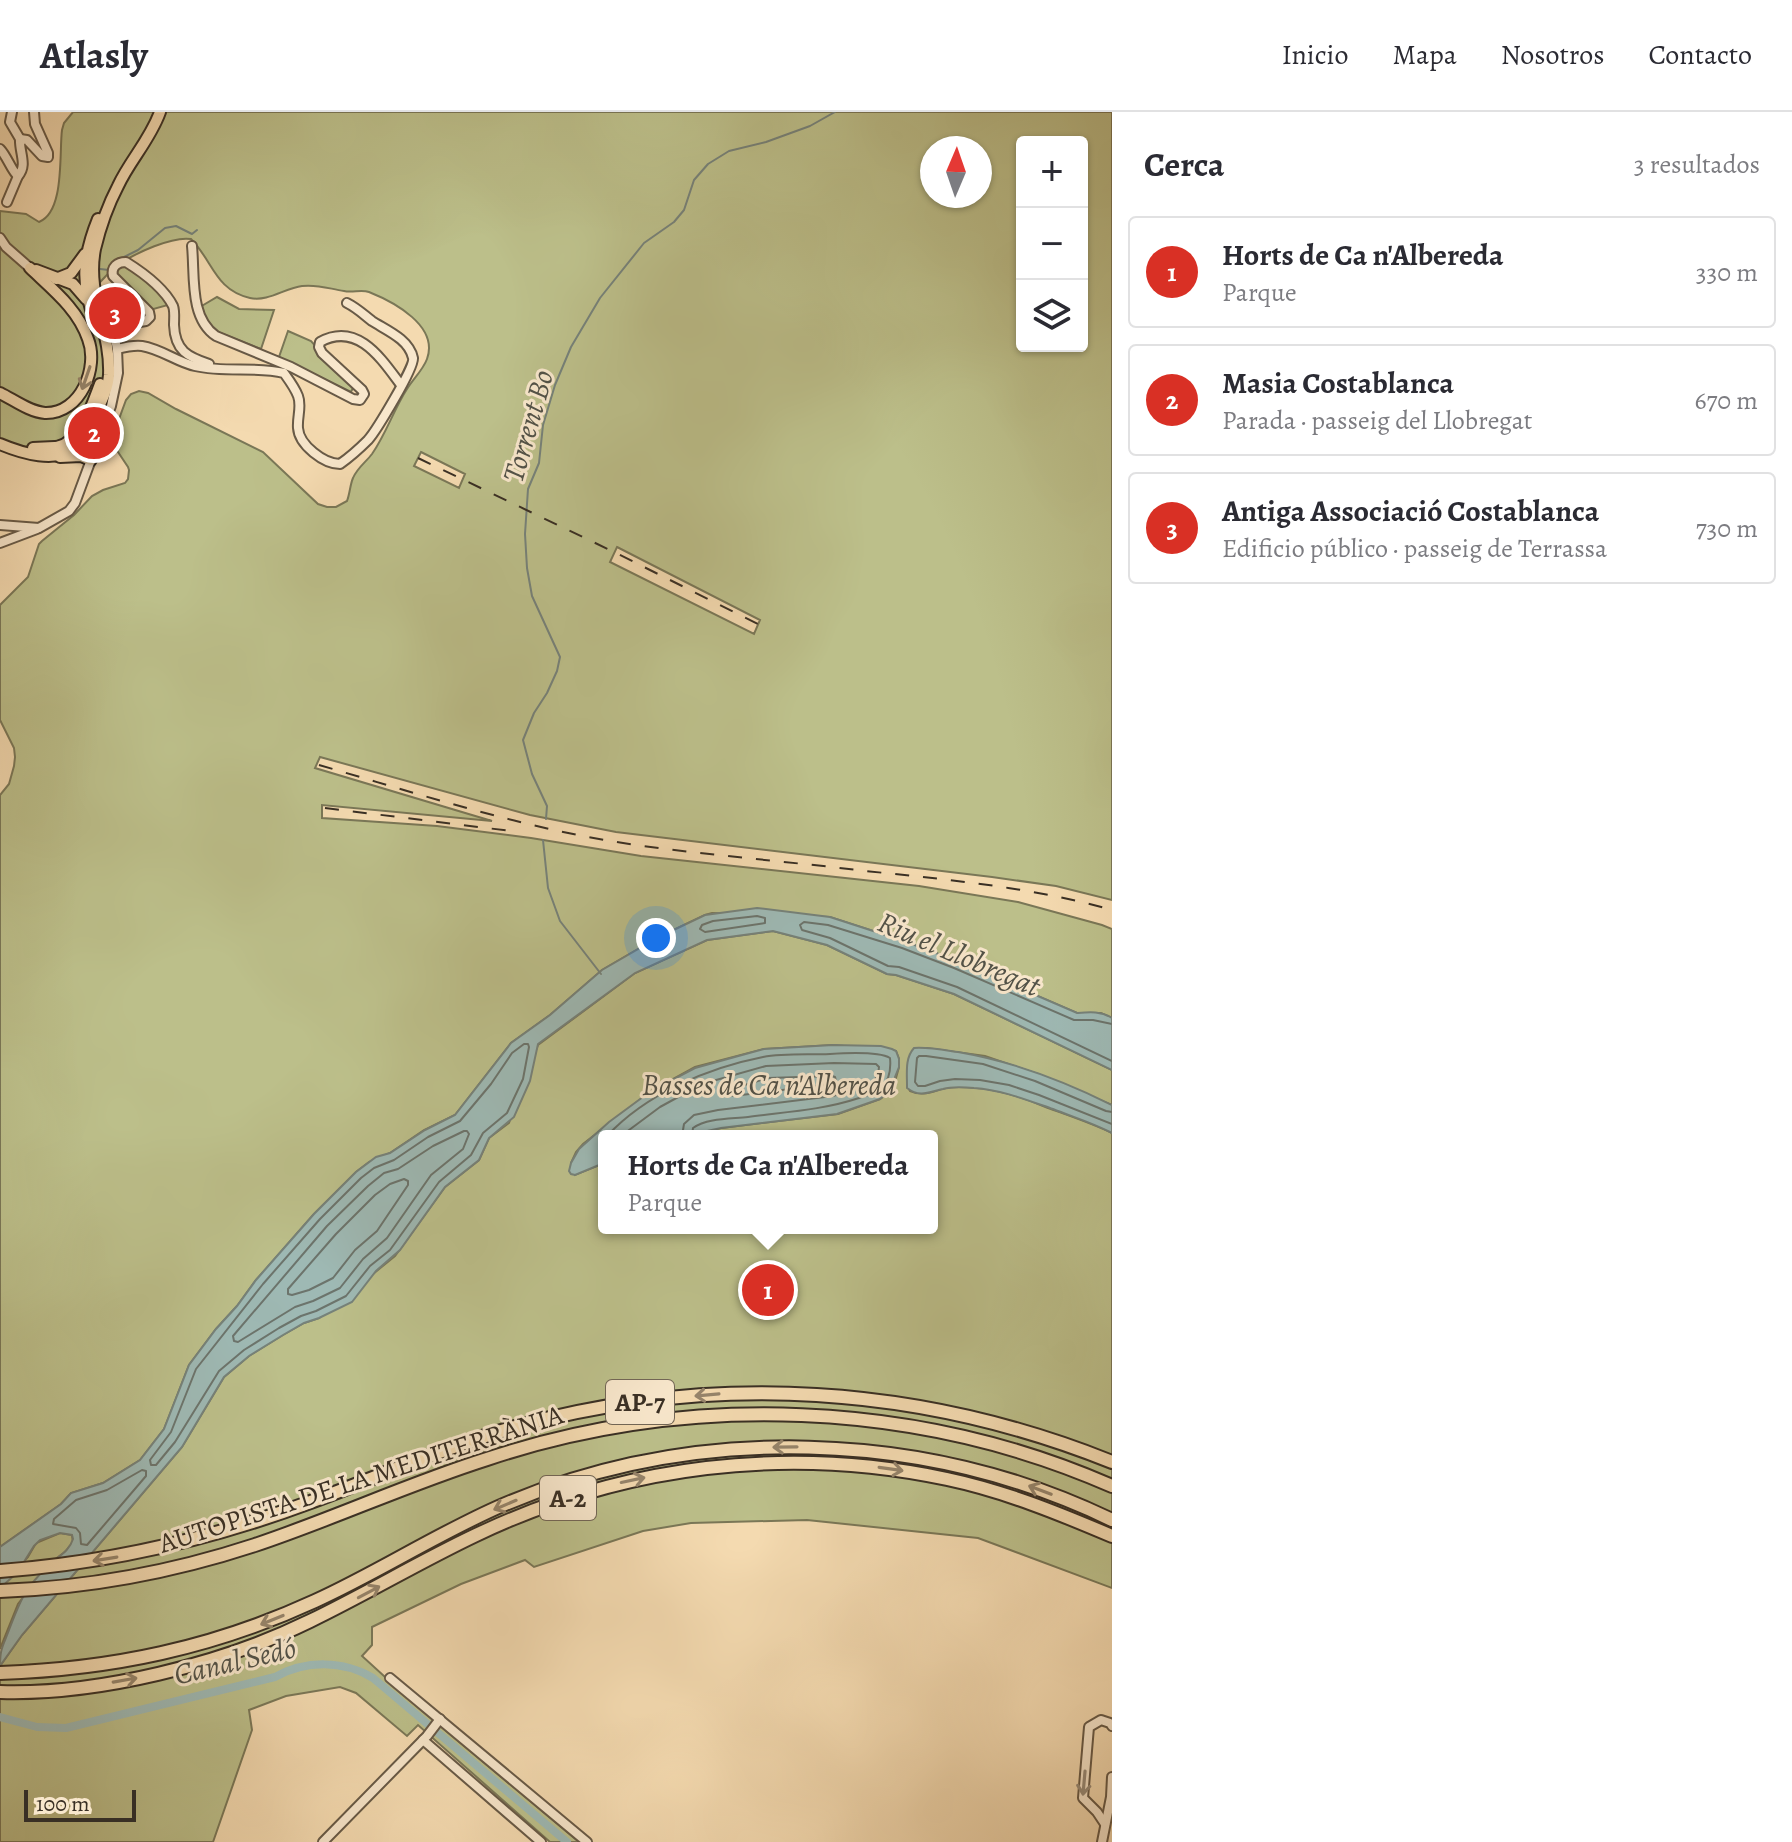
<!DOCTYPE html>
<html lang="es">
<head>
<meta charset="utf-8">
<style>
  :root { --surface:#fff; --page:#f7f7f7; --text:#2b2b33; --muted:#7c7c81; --line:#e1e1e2; --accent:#d93025 }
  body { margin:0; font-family:Alegreya,serif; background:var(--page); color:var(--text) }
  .controls { position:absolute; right:24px; top:24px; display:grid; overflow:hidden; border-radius:8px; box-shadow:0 2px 6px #0004 }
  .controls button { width:72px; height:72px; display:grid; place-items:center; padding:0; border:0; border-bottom:2px solid var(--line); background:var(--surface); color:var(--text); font:40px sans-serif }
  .compass { position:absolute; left:920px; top:24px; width:72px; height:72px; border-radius:50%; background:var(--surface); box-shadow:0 2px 6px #0004; rotate:2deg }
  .scale { position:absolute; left:24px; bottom:20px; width:112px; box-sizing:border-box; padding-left:8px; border:4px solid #392f24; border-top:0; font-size:22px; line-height:28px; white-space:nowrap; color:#392f24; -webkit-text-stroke:6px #f8e7cc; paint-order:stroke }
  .you { position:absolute; left:656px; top:826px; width:28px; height:28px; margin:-20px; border:6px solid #fff; border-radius:50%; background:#1a73e8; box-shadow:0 0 0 12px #1a73e833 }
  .badge { display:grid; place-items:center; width:52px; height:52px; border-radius:50%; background:var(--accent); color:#fff; font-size:26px; font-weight:700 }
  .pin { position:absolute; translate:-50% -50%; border:4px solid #fff; box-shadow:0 2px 8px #0006 }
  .popup { position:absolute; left:598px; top:1018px; width:340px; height:104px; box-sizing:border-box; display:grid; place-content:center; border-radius:8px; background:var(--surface); filter:drop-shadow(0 2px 6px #0005); font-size:26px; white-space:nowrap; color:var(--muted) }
  .popup b { font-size:30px; color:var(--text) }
  .popup::after { content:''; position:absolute; left:50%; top:100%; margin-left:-16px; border:16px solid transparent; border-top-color:var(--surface) }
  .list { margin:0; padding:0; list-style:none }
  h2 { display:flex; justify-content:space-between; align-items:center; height:104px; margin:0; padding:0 32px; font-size:34px }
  h2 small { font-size:26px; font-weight:400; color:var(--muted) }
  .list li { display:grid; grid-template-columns:52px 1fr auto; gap:24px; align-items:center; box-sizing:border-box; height:112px; margin:0 16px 16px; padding:0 16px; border:2px solid var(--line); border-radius:8px }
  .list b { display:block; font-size:30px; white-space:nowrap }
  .list p { margin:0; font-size:26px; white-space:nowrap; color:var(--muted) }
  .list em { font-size:26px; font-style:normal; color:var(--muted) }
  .icon { flex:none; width:44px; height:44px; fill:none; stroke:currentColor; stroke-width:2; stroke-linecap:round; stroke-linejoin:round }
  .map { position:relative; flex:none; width:1112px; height:1730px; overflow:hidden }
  header { display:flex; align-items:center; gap:48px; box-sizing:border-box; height:112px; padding:0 40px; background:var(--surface); border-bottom:2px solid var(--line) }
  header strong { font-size:38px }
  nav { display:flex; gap:44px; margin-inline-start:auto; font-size:28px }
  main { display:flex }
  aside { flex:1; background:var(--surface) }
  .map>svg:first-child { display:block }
</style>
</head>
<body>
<header>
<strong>Atlasly</strong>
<nav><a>Inicio</a><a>Mapa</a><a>Nosotros</a><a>Contacto</a></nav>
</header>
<main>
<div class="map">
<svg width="1112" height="1730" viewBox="0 0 1112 1730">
  <rect width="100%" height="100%" fill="#f4dab0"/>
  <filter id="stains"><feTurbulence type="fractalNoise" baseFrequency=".0025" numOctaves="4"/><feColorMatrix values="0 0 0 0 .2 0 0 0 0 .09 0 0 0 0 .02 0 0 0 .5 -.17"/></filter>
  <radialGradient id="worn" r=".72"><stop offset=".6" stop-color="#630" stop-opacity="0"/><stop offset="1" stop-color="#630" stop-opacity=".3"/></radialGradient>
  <g fill="#bcbf8a" stroke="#7a7757" stroke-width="2" fill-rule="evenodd">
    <path d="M73,0H1112V788L1056,774L992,765L616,720L530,703L320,645L315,656L492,709L322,693V706L437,714L531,726L641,744L919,774L1018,790L1102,813L1112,817V906L1101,901H1077L957,849L904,829L830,805L712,801L705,803L659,825L602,858L550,903L511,931L455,1003L424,1018L390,1041L369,1050L356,1060L314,1102L256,1168L237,1194L216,1217L189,1253L164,1317L140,1348L103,1371L71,1381L61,1392L0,1435V683L9,672L14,654L15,645L14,636L0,608V493L28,465L39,432L42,429L74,403L92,384L103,378L125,371L128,367L129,358L128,355L116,337L115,318L126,288L131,282L139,279L148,281L176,297L263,340L318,392L327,395H336L347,389C350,381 350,373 353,366C357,356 366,350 372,342C386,322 394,297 407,277C413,267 423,258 427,247C439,214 394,190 369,180C361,177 353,181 344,179C330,177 318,172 302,174C285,176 268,190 250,186C215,178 213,149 191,127C172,124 136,141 119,152C111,157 103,168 96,174L99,197L115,243L108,283L87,338L71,347L57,350L0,337V99L26,102L39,110C65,100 59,41 62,18L64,11ZM1022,30H1082V234H1022ZM932,36H980V84H932ZM421,340L465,362L459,376L414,354ZM617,435L760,508L754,522L610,450Z"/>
    <path d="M123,152L155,173L168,193L150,198L116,165V160Z"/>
    <path d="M217,185L239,197L274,198L261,237L213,218L200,195Z"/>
    <path d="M288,219L311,229L353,276L351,280L279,245Z"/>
    <path d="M773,819L827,833L887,862L896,863L954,882L1112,958V993L1038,962L985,944L927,936L908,953L907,973L910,979C924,985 932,979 946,976C956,974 967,975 977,976C1002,978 1025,986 1048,996C1070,1004 1091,1011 1112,1021V1476L978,1426L807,1408L691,1411L643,1419L534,1455L525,1448L461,1472L372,1515V1533L362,1544L419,1596L579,1730H550L418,1613L407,1624L356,1581L340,1575L286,1584L249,1598L252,1618L213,1730H0V1554L22,1523L182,1335L224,1265L249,1244L283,1223L304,1211L319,1206L395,1144L445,1075L479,1048L489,1026L509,1011L538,933L635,861L707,828ZM833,933L896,939L899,947V955L896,966L889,980L880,987L838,1002L721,1016L684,1024H932V1116H604V1051L575,1063L571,1051L576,1040L583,1032L651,979L695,955L764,937Z"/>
    <path d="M60,1421L72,1423L73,1430L65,1440L50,1451L18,1492L0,1537V1476L28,1445L36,1431Z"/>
  </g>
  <g fill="#9eb9b4" stroke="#76827a" stroke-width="2">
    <path d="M757,796L830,805L904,829L957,849L1077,901C1090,900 1101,899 1112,906V958L954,882L896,863L887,862L827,833L773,819L707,828L635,861L538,932L530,969L514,1005L489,1026L479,1048L445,1075L400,1138L376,1159L352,1190L319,1206L304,1211L283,1223L249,1244L224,1265L182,1335L22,1523L0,1554C0,1536 3,1534 9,1518C20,1489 25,1476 48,1454C58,1444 69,1440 73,1427L72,1423L60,1421L40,1428L34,1434L17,1461L0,1476V1435L61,1392L71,1381L103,1371L140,1348L164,1317L189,1253L216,1217L237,1194L256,1168L314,1102L356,1060L376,1045L390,1041L425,1018L455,1003L511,931L550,903L602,858L659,825L705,803Z"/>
    <path d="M833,933L881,934L892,937L896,939L899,947V955L889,980L880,987L837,1002L721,1016L684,1024H604V1051L575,1063L571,1062L569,1059L571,1051L579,1037L609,1010L651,979L695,956L764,937Z"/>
    <path d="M914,936C929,935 944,938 958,940C1011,949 1064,969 1112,993V1021C1093,1011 1073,1005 1053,997C1027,988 1002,978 974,976C964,975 953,974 943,977C929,980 920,986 907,976V973C907,960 905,946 914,936Z"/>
  </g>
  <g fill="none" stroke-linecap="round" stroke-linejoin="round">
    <g stroke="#6c746c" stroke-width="2">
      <path d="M757,804L765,806V811L705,820L700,817L702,813L713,809Z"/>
      <path d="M1112,912L1093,908H1074L954,856L902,836L828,813L804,810L800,813L802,818L830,826L888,854L899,855L957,875L1112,949"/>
      <path d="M524,932H528L529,935L523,967L507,1001L483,1021L471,1043L439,1070L390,1138L370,1154L346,1184L316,1199L301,1204L279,1216L244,1238L219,1259L175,1330L156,1353H151L150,1348L171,1320L196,1257L263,1172L320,1107L361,1066L374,1056L394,1048L428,1025L460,1009L491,972L512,941Z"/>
      <path d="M832,964L835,965L836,969L830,972L733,984L728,981L731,977L768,966Z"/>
      <path d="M1112,1000L1106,999L1035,969L983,952L926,944H919L917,946L915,970L918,974H925L940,969L955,967L980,968L1009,973L1039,983L1112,1012"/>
      <path d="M464,1019H467L469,1022L463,1037L431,1063L387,1126L363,1147L340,1176L313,1189L295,1195L238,1230L234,1229L233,1224L327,1114L368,1074L384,1061L398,1057L433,1034Z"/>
      <path d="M607,1024C646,982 707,956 763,945C784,941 808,943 830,942C846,941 878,939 890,946C891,956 889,968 882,976C877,982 866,983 859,986C823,998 785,1000 748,1005C731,1007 707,1006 693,1016L692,1024"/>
      <path d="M621,1024L660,995L702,972L766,954L834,951L876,952L879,955L878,963L872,971L833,984L718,998L694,1003L684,1012L682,1024"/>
      <path d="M404,1067L408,1069V1073L377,1119L355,1138L333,1166L309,1178L292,1183L288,1182V1177L336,1122L375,1083L390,1072Z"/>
      <path d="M142,1358L146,1359V1364L87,1433L81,1432L80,1421L76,1416L53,1412L54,1407L76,1388L107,1378Z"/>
    </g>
    <g stroke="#76827a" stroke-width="2">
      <path d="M120,147L138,138L165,116L176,114L192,122L197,118"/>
      <path d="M100,157L109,158L110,157"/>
      <path d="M546,707L547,694L532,662L523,628L534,601L547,581L557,559L560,545L532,484L527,456L525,422L528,377L539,351L543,313L555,273L571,235L600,186L644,131L674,110L684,98L694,68L708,52L729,39L766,30L810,14L835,0"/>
      <path d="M543,728L548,776L560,809L601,862"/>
    </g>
    <path stroke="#9eb9b4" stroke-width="8" d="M0,1605L37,1615L66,1616L275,1565C306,1548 343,1548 373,1566L567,1730"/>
    <defs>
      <g id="minor">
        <path d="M12,0L10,10L20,27"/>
        <path d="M0,37C7,44 12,60 18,64C28,53 19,40 20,27L27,28L42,44L48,45V41L35,12L34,0"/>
        <path d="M7,90L18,64"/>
        <path d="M0,126L6,135L30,156"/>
        <path d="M192,134C195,163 189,206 216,224L291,255L353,287L360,288L364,282L362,278L322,241L319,235L320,230C358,209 382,248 401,273"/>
        <path d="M117,237L113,217L115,214L146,209L150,205L149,200L113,164C111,155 117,150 126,150C142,160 164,176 173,194C175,199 174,207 174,213C175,239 188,245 209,252"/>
        <path d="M0,413L39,416L69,399L75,391L111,294L118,261L117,237C125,235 134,233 142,234C161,237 177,250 195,254C225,261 256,254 284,261C289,268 295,276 298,284C302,294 297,305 298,316C299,333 324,352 340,352C350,345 360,336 368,328C376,319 415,255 413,246C409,227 386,218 372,209C363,202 357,196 347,191"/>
        <path d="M0,431L37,417"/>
        <path d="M390,1566L587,1730"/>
        <path d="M423,1628L541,1730"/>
        <path d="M1105,1712L1097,1700L1083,1686L1089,1615L1101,1608L1110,1611L1112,1614"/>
        <path d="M323,1730L427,1624L440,1607"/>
        <path d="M1102,1730L1111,1685L1112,1665"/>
      </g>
      <g id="major">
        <path d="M36,158L73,172L86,187"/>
        <path d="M56,167L71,161L85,142"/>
        <path d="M96,211C80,173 83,144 98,107"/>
        <path d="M0,281C14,288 30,300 45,301C81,302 99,255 88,227C78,197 52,177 30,156"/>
        <path d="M0,332C21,341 57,352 76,335C84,327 90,313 95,303C101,291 108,277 109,263C111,218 86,183 95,137C100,116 108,93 118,74C130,48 150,28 160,0"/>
        <path d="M57,335C81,330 92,293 100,272"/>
        <path d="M33,336L76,334L94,340"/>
        <path d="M60,345L81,344L91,348"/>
      </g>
      <g id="highway">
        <path d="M0,1459C106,1451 205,1429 305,1392C375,1367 443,1335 515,1315C715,1260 920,1273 1112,1350"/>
        <path d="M0,1479C86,1476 173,1460 255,1433C333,1407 408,1372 487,1347C689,1280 916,1288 1112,1374"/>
        <path d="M0,1561C112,1557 213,1536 315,1489C379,1460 438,1421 503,1393C696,1311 923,1317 1112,1408"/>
        <path d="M0,1580C98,1583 222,1552 310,1509C366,1482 419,1450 476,1423C623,1353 787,1333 947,1367C1004,1379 1058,1401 1112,1424"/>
      </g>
    </defs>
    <use href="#minor" stroke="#685a47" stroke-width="12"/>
    <use href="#major" stroke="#392f24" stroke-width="14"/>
    <use href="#highway" stroke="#392f24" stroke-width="16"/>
    <use href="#minor" stroke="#f8e7cc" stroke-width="8"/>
    <use href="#major" stroke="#f4dab0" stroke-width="10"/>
    <use href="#highway" stroke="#f4dab0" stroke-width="12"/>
    <g stroke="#392f24" stroke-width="2" stroke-dasharray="14 14" stroke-linecap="butt">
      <path d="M418,346L614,440L760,513"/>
      <path d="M319,653C426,684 532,719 643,734C717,744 792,750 866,759C950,768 1031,775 1112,798"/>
      <path d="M325,696L519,720"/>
    </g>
  </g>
  <defs><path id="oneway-shaft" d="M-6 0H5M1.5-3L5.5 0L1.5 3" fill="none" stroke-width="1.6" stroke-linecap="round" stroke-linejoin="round" transform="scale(2)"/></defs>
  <g stroke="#96846a">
    <use href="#oneway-shaft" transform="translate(86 266) rotate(109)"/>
    <use href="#oneway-shaft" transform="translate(707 1283) rotate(175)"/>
    <use href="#oneway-shaft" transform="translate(785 1335) rotate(179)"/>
    <use href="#oneway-shaft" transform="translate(891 1357) rotate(8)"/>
    <use href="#oneway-shaft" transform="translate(633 1368) rotate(-12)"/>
    <use href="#oneway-shaft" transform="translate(1040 1378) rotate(-159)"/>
    <use href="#oneway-shaft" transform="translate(505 1393) rotate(157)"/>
    <use href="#oneway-shaft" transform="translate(105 1447) rotate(171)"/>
    <use href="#oneway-shaft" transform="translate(369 1480) rotate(-28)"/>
    <use href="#oneway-shaft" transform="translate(272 1508) rotate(158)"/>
    <use href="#oneway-shaft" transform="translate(125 1568) rotate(-10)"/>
  </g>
  <use stroke="#988b78" href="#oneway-shaft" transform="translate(1084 1671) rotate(95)"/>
  <g text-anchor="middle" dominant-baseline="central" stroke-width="6" stroke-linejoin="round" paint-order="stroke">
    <g fill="#f8e7cc" stroke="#726656" stroke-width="2">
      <rect x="606" y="1268" width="68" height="44" rx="6"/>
      <rect x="540" y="1364" width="56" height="44" rx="6"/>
    </g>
    <g font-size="26" font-weight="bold" fill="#392f24">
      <text x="640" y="1290">AP-7</text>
      <text x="568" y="1386">A-2</text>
    </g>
    <g font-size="28" fill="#392f24" stroke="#f8e7cc">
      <text transform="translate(361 1367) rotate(-18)">AUTOPISTA DE LA MEDITERRÀNIA</text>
    </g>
    <g font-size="30" font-style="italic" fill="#525248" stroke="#f8e7cc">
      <text transform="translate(528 314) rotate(-74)">Torrent Bo</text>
      <text transform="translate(959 842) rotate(23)">Riu el Llobregat</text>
      <text x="769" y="973">Basses de Ca n'Albereda</text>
      <text transform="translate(235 1549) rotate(-13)">Canal Sedó</text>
    </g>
  </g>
  <rect width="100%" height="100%" filter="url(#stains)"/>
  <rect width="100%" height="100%" fill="url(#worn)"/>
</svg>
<div class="controls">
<button>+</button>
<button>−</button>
<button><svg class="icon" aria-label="layers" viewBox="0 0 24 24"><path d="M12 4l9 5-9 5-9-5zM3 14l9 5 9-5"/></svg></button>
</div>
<svg class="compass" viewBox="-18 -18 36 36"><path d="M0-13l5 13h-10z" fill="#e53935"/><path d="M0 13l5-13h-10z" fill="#7c7c81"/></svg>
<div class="scale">100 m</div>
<div class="you"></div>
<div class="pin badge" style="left:768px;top:1178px">1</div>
<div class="popup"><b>Horts de Ca n'Albereda</b>Parque</div>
<div class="pin badge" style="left:94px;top:321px">2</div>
<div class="pin badge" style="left:115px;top:201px">3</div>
</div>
<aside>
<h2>Cerca<small>3 resultados</small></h2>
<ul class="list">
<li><span class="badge">1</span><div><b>Horts de Ca n'Albereda</b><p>Parque</p></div><em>330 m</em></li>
<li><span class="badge">2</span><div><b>Masia Costablanca</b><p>Parada · passeig del Llobregat</p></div><em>670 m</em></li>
<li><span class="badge">3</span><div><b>Antiga Associació Costablanca</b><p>Edificio público · passeig de Terrassa</p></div><em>730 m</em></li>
</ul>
</aside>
</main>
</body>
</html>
